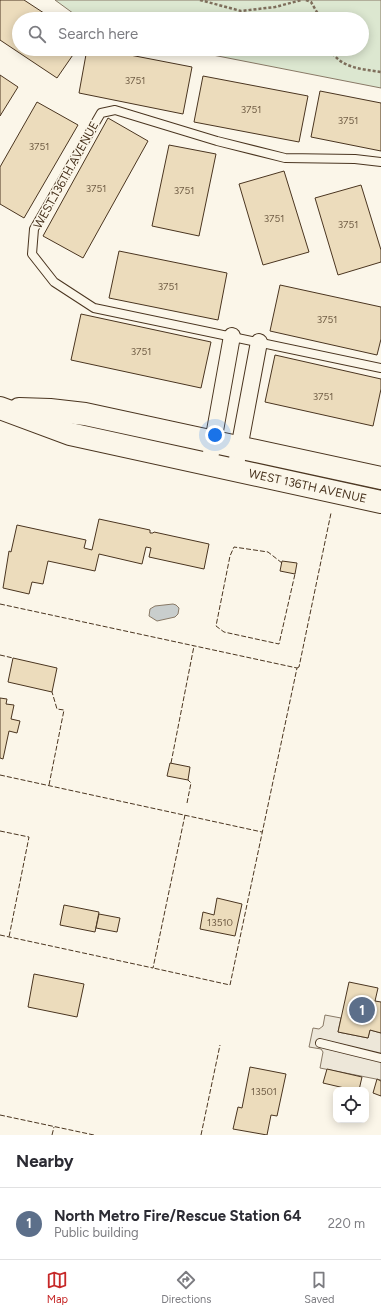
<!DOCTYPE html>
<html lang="en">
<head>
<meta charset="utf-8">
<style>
  :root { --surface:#fff; --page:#f2f2f3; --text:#2b2b33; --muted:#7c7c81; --line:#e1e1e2; --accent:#c62828 }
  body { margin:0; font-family:Figtree,sans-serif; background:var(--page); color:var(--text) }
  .controls { position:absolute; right:12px; bottom:12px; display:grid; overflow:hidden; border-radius:8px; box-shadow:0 2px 10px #0003 }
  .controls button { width:36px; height:36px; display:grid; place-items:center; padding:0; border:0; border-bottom:1px solid var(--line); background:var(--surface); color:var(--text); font:20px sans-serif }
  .you { position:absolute; left:215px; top:435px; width:14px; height:14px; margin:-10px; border:3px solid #fff; border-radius:50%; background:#1a73e8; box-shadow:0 0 0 6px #1a73e833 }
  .badge { display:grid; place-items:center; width:26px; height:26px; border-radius:50%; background:var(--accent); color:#fff; font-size:13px; font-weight:700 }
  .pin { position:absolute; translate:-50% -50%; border:2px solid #fff; box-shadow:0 1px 4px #0006 }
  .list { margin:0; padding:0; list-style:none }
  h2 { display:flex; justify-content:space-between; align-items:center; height:52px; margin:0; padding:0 16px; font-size:17px }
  h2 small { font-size:13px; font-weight:400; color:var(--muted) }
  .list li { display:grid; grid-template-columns:26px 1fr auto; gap:12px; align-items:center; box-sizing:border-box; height:72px; padding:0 16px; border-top:1px solid var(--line) }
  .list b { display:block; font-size:15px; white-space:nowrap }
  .list p { margin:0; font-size:13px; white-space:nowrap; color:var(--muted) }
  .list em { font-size:13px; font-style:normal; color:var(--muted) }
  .icon { flex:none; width:22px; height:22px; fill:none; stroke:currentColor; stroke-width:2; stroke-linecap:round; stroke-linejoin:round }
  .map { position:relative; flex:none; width:381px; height:1135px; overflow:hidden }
  .search { position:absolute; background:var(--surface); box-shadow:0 2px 10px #0003; left:12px; right:12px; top:12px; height:44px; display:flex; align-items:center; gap:10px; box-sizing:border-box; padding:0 14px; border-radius:22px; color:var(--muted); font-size:15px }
  .sheet { height:124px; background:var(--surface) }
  nav { display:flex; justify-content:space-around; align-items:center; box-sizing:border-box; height:56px; border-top:1px solid var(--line); background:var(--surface); font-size:11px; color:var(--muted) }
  nav a { display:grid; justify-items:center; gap:2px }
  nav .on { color:var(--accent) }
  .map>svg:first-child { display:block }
</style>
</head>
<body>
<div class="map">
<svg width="381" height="1135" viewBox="0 0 381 1135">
  <rect width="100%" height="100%" fill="#fbf6e9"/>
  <path fill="#dce7d0" stroke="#887966" d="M55,0H381V88L182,49H362V19H81Z"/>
  <path fill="#ede7d9" stroke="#887966" d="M325,1015L341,1018L338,1032L368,1038L370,1030L381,1033V1080L320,1068L323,1052L321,1049L309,1047L313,1028L319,1029L323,1026Z"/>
  <path fill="#c9cecd" stroke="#887966" d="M173,604L176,605L179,608L178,614L175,617L157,621L149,616L150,609L155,606Z"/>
  <g fill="#ecdcbc" stroke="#4a3520">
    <path d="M0,0H24L53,19H19V49H77L57,78L0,40Z"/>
    <path d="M87,49H99L192,67L183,114L79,93Z"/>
    <path d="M0,75L18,87L0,116Z"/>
    <path d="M203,76L308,96L299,142L194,122Z"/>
    <path d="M320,91L381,103V151L311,137Z"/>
    <path d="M37,102L78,125L24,218L0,204V167Z"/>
    <path d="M108,118L148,141L83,258L43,236Z"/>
    <path d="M169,145L216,154L199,236L152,226Z"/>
    <path d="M284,171L309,252L263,265L239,184Z"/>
    <path d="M361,185L381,250V262L338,275L315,198Z"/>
    <path d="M119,251L227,273L218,320L109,298Z"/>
    <path d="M280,285L381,307V339L377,355L270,331Z"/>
    <path d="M81,314L211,342L201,388L71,360Z"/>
    <path d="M275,355L381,379V389L373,426L265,402Z"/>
    <path d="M99,519L150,530V533H153L154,532L209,544L204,569L149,557L151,548L146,547L142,564L99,554L95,571L48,561L43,584L32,582L29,594L3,588L9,551L11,552L17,525L86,540L84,548L92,550Z"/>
    <path d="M282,561L297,563L295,574L280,571Z"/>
    <path d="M13,658L57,668L52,692L8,682Z"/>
    <path d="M0,698L7,699L6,704L14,705L11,719L20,721L17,733L9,731L3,759L0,758Z"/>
    <path d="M170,763L190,767L188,780L167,776Z"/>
    <path d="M217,898L242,904L235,936L200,929L203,912L214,915Z"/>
    <path d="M64,905L99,912L95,932L60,925Z"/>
    <path d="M99,914L120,918L117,932L96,928Z"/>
    <path d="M34,974L84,984L77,1017L28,1007Z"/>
    <path d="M349,982L378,988L375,1001L381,1002V1033L370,1030L368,1038L338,1032Z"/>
    <path d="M250,1067L286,1074L277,1116L271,1115L267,1135L233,1129L238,1107L242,1108Z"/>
    <path d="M327,1069L362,1077L359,1090H353L323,1083Z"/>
    <path d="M377,1079L381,1081V1096L373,1093Z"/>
  </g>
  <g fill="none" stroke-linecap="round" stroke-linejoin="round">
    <defs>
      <g id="lane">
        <path d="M381,162L355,159L285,158L217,141L115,110L101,113L34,229L32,254L54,282L94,308L381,368"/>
        <path d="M320,1043L381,1058"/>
      </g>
      <g id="street">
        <path d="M211,453L232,336"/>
        <path d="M235,470L259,342"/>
      </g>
      <g id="secondary">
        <path id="s1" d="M0,408L70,434L381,502"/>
        <path d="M19,409L50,410L85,414L381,478"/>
      </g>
    </defs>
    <use href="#lane" stroke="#4a3520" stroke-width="10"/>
    <use href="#street" stroke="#4a3520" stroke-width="18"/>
    <use href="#secondary" stroke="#4a3520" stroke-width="24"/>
    <g stroke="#7f6f5c" stroke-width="2.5" stroke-dasharray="3 2" stroke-linecap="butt">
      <path d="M200,0L241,11L275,7L302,0"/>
      <path d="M306,0L311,2L321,19"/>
      <path d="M330,49C340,68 361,69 381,72"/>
    </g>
    <use href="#lane" stroke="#fbf6e9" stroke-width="8"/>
    <use href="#street" stroke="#fbf6e9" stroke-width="16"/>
    <use href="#secondary" stroke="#fbf6e9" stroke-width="22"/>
    <g stroke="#4a3520" stroke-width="1" stroke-dasharray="5 2" stroke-linecap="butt">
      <path d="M282,563L268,552L234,547L230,556L216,626L224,632L279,644L295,574"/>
      <path d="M0,604L297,668L230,985L153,968"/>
      <path d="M0,655L13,658"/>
      <path d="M297,668L299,667L331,513"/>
      <path d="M171,763L194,646"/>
      <path d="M0,775L262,832"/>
      <path d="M49,785L64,710L57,709L52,692"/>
      <path d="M187,803L191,783L188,780"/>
      <path d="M0,831L29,837L9,937"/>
      <path d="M0,935L153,968L185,815"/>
      <path d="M0,1115L94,1135"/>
      <path d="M52,1135L54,1127"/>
      <path d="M201,1135L220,1045"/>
    </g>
  </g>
  <g text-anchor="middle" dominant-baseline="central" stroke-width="3" stroke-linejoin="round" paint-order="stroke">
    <g font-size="10" fill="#725f47">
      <text x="135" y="80">3751</text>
      <text x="251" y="109">3751</text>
      <text x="348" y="120">3751</text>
      <text x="39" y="146">3751</text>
      <text x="96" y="188">3751</text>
      <text x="184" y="190">3751</text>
      <text x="274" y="218">3751</text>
      <text x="348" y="224">3751</text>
      <text x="168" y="286">3751</text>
      <text x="327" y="319">3751</text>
      <text x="141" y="351">3751</text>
      <text x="323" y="396">3751</text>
      <text x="220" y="922">13510</text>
      <text x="264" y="1091">13501</text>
    </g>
    <g font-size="12" fill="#4a3520" stroke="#fbf6e9">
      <text transform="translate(66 175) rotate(-61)">WEST 136TH AVENUE</text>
      <text stroke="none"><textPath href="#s1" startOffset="318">WEST 136TH AVENUE</textPath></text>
    </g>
  </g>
</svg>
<div class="controls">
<button><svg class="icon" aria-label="locate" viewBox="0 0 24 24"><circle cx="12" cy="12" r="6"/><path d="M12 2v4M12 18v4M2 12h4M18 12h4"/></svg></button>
</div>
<div class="you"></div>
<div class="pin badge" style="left:362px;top:1010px;background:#5c6f8a">1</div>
<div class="search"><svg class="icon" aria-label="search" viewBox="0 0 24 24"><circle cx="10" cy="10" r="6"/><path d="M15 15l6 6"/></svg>Search here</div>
</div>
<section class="sheet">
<h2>Nearby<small></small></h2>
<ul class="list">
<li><span class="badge" style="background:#5c6f8a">1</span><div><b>North Metro Fire/Rescue Station 64</b><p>Public building</p></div><em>220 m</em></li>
</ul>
</section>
<nav>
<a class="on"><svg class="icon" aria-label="map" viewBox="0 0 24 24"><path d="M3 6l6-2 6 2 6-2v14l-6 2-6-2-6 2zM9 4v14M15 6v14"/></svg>Map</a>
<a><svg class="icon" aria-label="directions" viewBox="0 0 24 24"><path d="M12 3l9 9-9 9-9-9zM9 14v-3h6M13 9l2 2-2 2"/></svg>Directions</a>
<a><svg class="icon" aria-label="saved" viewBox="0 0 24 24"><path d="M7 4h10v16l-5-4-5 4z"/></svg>Saved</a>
</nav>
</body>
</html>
